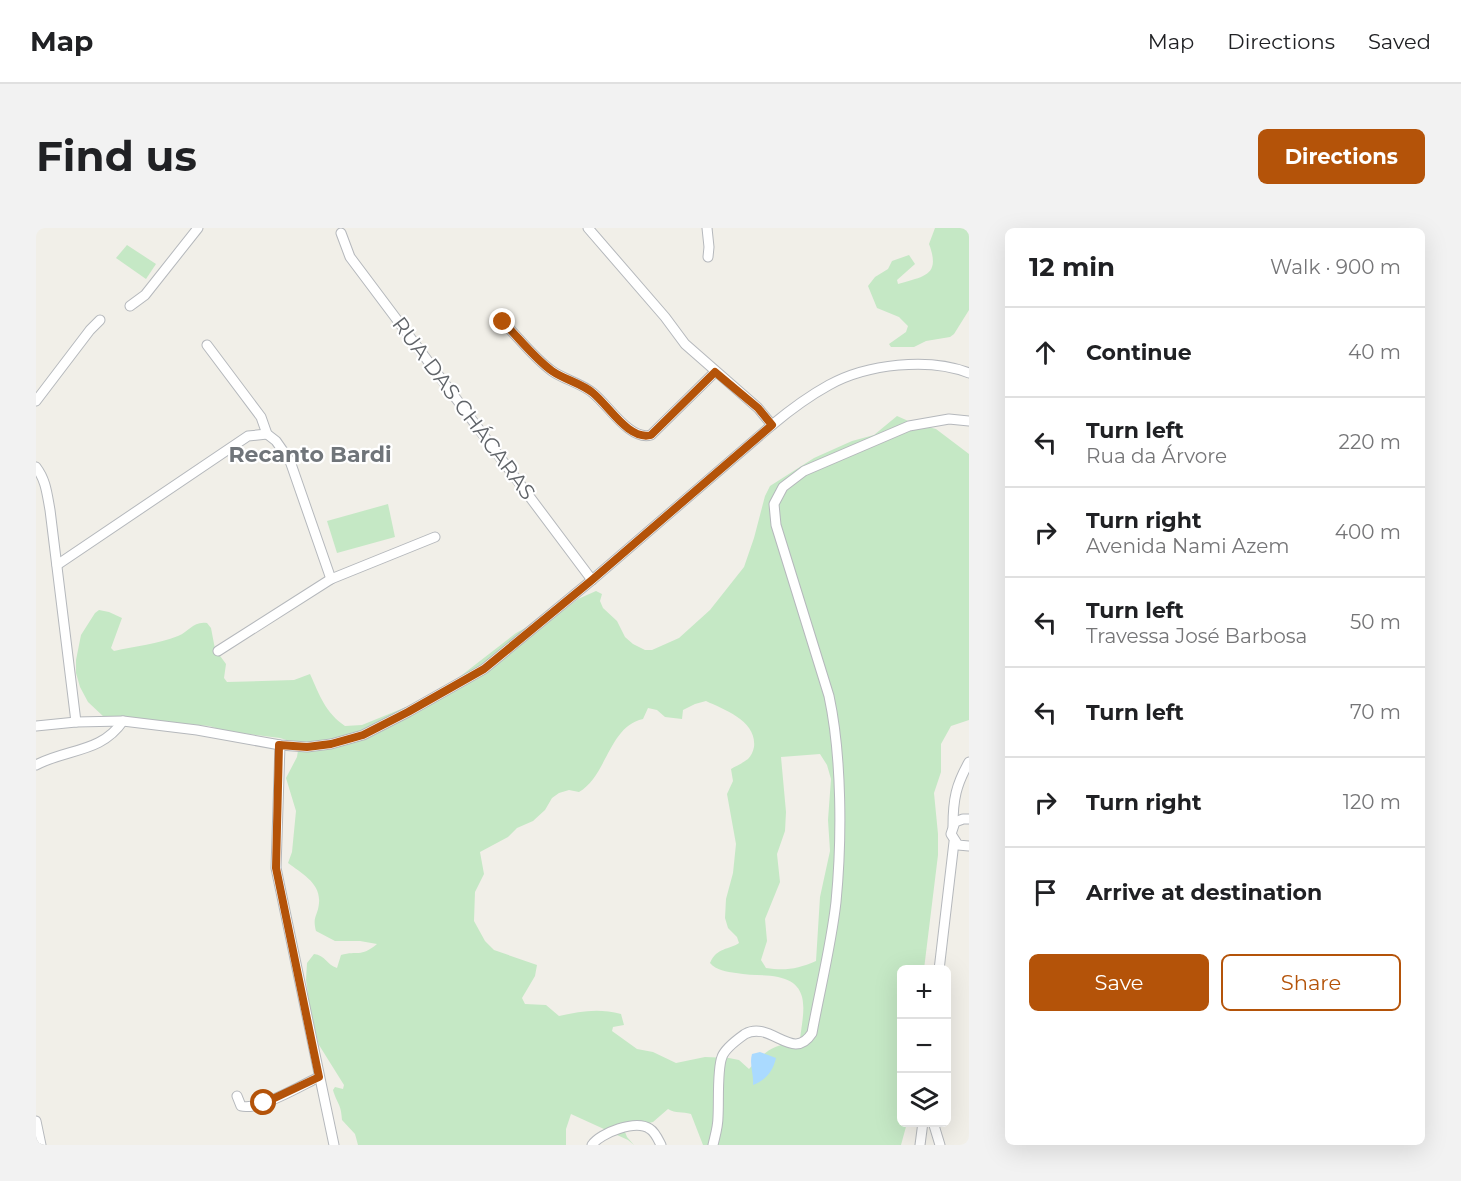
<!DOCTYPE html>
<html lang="en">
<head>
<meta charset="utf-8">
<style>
  :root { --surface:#fff; --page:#f2f2f2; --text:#202124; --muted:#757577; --line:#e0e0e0; --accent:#b45309 }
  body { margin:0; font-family:Montserrat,sans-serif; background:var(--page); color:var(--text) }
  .controls { position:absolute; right:18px; bottom:18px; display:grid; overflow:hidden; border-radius:9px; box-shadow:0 6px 24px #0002 }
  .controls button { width:54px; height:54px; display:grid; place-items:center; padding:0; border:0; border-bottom:2px solid var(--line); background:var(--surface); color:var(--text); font:30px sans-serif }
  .stop { position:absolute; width:18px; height:18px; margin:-14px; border:4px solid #b45309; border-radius:50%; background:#fff }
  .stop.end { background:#b45309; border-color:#fff; box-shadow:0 2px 6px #0008 }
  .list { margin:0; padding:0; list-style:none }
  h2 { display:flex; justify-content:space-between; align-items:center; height:78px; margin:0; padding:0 24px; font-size:26px }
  h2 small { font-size:20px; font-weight:400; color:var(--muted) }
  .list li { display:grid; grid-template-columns:39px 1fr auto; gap:18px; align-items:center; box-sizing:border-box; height:90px; padding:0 24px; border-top:2px solid var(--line) }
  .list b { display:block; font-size:22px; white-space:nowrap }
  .list p { margin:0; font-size:20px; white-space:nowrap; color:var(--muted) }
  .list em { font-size:20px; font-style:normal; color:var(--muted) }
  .actions { display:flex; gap:12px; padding:18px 24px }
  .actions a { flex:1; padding:14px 0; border:2px solid var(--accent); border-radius:9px; text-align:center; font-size:21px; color:var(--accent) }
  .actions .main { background:var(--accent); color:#fff }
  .icon { flex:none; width:33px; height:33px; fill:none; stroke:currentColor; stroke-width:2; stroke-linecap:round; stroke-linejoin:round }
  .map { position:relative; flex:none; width:933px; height:917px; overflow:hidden; border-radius:9px }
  header { display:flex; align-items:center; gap:36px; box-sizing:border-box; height:84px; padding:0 30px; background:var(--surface); border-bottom:2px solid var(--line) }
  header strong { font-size:28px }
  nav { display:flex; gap:33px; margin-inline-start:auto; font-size:21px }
  .intro { display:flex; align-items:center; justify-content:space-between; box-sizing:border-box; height:144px; padding:0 36px }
  h1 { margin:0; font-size:42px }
  .button { padding:15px 27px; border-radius:9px; background:var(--accent); color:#fff; font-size:21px; font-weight:700 }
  main { display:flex; gap:36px; padding:0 36px }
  aside { flex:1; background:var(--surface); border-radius:9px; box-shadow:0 6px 24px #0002 }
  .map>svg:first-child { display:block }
</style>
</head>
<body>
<header>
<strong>Map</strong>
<nav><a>Map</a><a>Directions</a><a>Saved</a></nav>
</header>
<div class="intro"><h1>Find us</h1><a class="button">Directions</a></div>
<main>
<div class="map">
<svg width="933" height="917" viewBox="0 0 933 917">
  <rect width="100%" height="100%" fill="#f1efe8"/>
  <g fill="#c5e8c5" fill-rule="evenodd">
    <path d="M899,0H933V82L918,106L914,109L890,113L878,119H855L853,116L870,104L872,98L863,89L841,80L832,58L839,49L852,41L856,33L873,27L879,36L861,52L862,56C888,48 905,48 893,16Z"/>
    <path d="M91,17L120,36L110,51L80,30Z"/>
    <path d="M861,188L877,195L900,201L933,226V492L915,498L905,516V544L898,565L902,606V627L888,741L866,742V894L871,895L865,917H667L655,886C646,883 640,886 632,881L617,894L591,900L589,904L591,909L598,917L592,912L535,886L530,901V917H322L319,906L306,892C305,875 301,876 297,862L299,859L307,861L308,857L283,817L275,787L270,752L271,735L278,726C289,727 291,737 301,740L305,727C322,722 324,730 341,716L324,713H299L280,703C276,688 282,688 283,675C285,655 265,645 252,635L256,624L260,583L250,550L261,529L263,516L244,510L190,503L173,498L68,489L52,474L44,459L40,445V432L45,407L59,385L63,382L73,384L86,390L75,420L78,423C99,418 122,416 142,408C154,403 157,393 171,395L175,400L179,421L190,436L188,450L191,454L258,452L274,446C284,468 289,484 309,498L326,497L375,477L422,450L480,405L493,398L498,405L542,371L560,363L566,366L564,373L567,380L581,393L589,409L597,416L609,422H616L643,410L674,382L708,339L718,310L729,268L734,258L778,230L816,213L838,207ZM670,473C689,482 721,493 718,519C717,524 715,528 712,531C707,535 700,538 695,541L697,553L691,566L700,616L697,645L690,671L689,690L692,700L701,709L703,715C693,722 681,719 674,735C680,742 691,744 700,745C714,748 729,746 742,749C776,756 767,785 764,811L761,814C735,817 730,823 713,841L703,832L693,830L669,829L640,835L617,824L601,821L576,803L577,799L588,797L585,786C563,780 545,783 523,788L510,777L489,776L486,770L499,748L501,737L458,722L449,713L438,693L439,664L448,646L444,624L472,609L481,600L497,593L509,582L516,570L523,565L533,562L543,564C571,548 573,498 607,491L612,480L621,482L629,489L646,491L647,482L659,476ZM784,526L791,537L795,551L792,592L794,623L784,669L780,733C762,741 749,743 730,740L725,732L731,713L729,691L744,654L741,626L749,603L750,584L745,529Z"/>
    <path d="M352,276L359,309L301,325L291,293Z"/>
  </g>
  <path fill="#aadaff" d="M724,824L740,830C737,843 730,852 717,857C718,846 713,837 716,826Z"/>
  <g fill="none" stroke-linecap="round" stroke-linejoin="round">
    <defs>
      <g id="minor">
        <path d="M552,0L629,89L649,116L722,180L736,197"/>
        <path d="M671,0L673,19L672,29"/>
        <path d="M305,5L314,29L556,352"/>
        <path d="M94,78L109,67L162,0"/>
        <path d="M467,94C483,110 498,130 516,143C529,152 545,155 557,165C573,178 594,213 615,207L679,144"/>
        <path d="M171,117L225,189L231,206L240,213L254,233L295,351"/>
        <path d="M0,173L54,102L64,92"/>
        <path d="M0,239C10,252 11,266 14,282L40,494"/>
        <path d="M21,337L212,208L231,206"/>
        <path d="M182,423L295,351L399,309"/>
        <path d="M0,498L40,494L87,493L161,502L244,517L271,519L295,516L327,507L372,484L448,441L556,352L736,197C754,182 773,168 793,157C831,136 893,129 933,145"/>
        <path d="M244,517L240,640L298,917"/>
        <path d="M0,537C33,520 65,525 87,493"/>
        <path d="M933,591H927L919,594L915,606L922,617L933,618"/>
        <path d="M917,598C917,571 920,557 933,534"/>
        <path d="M903,742L918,614"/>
        <path d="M201,868L205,878C223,883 266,857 283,849"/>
        <path d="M0,893L5,917"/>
        <path d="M897,894L904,917"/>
        <path d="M556,917C564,905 600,891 614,901C619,904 622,911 625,917"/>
        <path d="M677,917C679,908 682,899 682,889C683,874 681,841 686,829C689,820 702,811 709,806C735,792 757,835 776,805C784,761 795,718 800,674C806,612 806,529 793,468L740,297L738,276L747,259L768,243L873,198L913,191L933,193"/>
        <path d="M884,917L887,894"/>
      </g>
    </defs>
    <use href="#minor" stroke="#b5b8bc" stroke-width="11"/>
    <use href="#minor" stroke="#fff" stroke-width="9"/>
  </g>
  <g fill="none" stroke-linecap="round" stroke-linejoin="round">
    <path stroke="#b45309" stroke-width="8" d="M228,875L283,849L240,640L243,517L271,519L295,516L327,507L372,484L448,441L556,352L736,197L722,180L679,144L615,207C593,213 573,178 557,165C545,155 529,152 516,143C498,130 483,110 467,94"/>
  </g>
  <g text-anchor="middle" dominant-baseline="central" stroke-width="4.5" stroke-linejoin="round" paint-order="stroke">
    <g font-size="21" fill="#5f6368" stroke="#fff">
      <text transform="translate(428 180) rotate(53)">RUA DAS CHÁCARAS</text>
    </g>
    <g font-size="22" font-weight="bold" fill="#70757a" stroke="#fff">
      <text x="274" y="226">Recanto Bardi</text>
    </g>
  </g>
</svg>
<div class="controls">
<button>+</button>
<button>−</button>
<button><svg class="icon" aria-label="layers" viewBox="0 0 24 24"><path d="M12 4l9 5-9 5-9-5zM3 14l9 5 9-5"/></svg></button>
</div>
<div class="stop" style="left:228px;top:875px"></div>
<div class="stop end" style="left:467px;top:94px"></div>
</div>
<aside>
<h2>12 min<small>Walk · 900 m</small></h2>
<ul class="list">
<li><svg class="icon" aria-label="ahead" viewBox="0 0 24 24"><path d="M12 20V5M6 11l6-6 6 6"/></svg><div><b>Continue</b></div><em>40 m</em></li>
<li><svg class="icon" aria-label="left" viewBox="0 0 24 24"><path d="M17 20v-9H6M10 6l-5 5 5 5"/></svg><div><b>Turn left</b><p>Rua da Árvore</p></div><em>220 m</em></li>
<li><svg class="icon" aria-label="right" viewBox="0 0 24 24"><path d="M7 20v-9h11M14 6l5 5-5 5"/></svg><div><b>Turn right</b><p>Avenida Nami Azem</p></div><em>400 m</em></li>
<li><svg class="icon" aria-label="left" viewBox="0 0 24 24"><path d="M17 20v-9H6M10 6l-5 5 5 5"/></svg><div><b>Turn left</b><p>Travessa José Barbosa</p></div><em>50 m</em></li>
<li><svg class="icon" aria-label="left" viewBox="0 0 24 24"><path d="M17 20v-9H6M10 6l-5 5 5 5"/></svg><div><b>Turn left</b></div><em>70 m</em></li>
<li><svg class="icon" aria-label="right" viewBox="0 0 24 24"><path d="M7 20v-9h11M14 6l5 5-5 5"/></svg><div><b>Turn right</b></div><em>120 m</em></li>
<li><svg class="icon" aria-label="arrive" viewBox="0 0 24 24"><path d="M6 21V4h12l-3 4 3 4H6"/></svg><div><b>Arrive at destination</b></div></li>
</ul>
<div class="actions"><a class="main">Save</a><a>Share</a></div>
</aside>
</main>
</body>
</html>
